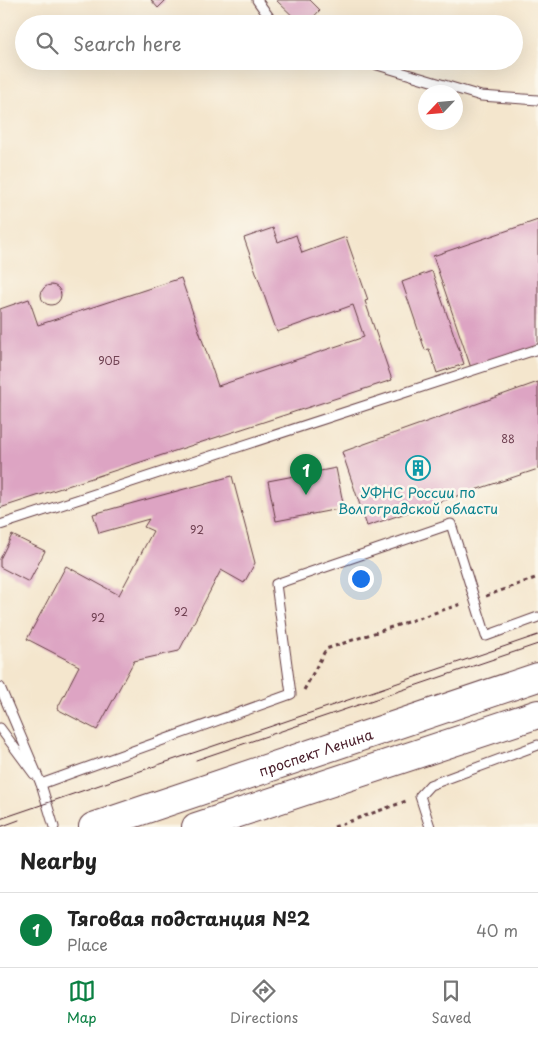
<!DOCTYPE html>
<html lang="en">
<head>
<meta charset="utf-8">
<style>
  :root { --surface:#fff; --page:#f6f6f6; --text:#222; --muted:#767676; --line:#e0e0e0; --accent:#0b8043 }
  body { margin:0; font-family:"Playpen Sans",sans-serif; background:var(--page); color:var(--text) }
  .compass { position:absolute; left:418px; top:85px; width:45px; height:45px; border-radius:50%; background:var(--surface); box-shadow:0 5px 20px #0002; rotate:244deg }
  .you { position:absolute; left:360px; top:578px; width:18px; height:18px; margin:-12px; border:4px solid #fff; border-radius:50%; background:#1a73e8; box-shadow:0 0 0 8px #1a73e833 }
  .badge { display:grid; place-items:center; width:32px; height:32px; border-radius:50%; background:var(--accent); color:#fff; font-size:16px; font-weight:700 }
  .pin { position:absolute; translate:-50% -41px; filter:drop-shadow(0 1px 2px #0008) }
  .pin::after { content:''; position:absolute; top:26px; width:18px; height:15px; background:inherit; clip-path:polygon(0 0,100% 0,50% 100%) }
  .list { margin:0; padding:0; list-style:none }
  h2 { display:flex; justify-content:space-between; align-items:center; height:65px; margin:0; padding:0 20px; font-size:21px }
  h2 small { font-size:16px; font-weight:400; color:var(--muted) }
  .list li { display:grid; grid-template-columns:32px 1fr auto; gap:15px; align-items:center; box-sizing:border-box; height:75px; padding:0 20px; border-top:1px solid var(--line) }
  .list b { display:block; font-size:19px; white-space:nowrap }
  .list p { margin:0; font-size:16px; white-space:nowrap; color:var(--muted) }
  .list em { font-size:16px; font-style:normal; color:var(--muted) }
  .icon { flex:none; width:28px; height:28px; fill:none; stroke:currentColor; stroke-width:2; stroke-linecap:round; stroke-linejoin:round }
  .map { position:relative; flex:none; width:538px; height:827px; overflow:hidden }
  .search { position:absolute; background:var(--surface); box-shadow:0 5px 20px #0002; left:15px; right:15px; top:15px; height:55px; display:flex; align-items:center; gap:12px; box-sizing:border-box; padding:0 18px; border-radius:28px; color:var(--muted); font-size:19px }
  .sheet { height:140px; background:var(--surface) }
  nav { display:flex; justify-content:space-around; align-items:center; box-sizing:border-box; height:70px; border-top:1px solid var(--line); background:var(--surface); font-size:14px; color:var(--muted) }
  nav a { display:grid; justify-items:center; gap:2px }
  nav .on { color:var(--accent) }
  .map>svg:first-child { display:block }
</style>
</head>
<body>
<div class="map">
<svg width="538" height="827" viewBox="0 0 538 827">
  <rect width="100%" height="100%" fill="#fbf7ec"/>
  <filter id="ink" filterUnits="userSpaceOnUse"><feTurbulence type="fractalNoise" baseFrequency=".02" numOctaves="2"/><feDisplacementMap in="SourceGraphic" scale="10" xChannelSelector="R" yChannelSelector="G"/><feConvolveMatrix kernelMatrix="1 2 1 2 8 2 1 2 1" color-interpolation-filters="sRGB"/></filter>
  <filter id="wash" filterUnits="userSpaceOnUse"><feTurbulence type="fractalNoise" baseFrequency=".0096" numOctaves="4" result="noise"/><feDisplacementMap in="SourceGraphic" scale="20" xChannelSelector="R" yChannelSelector="G"/><feGaussianBlur stdDeviation="1.12" result="paint"/><feColorMatrix in="noise" values="0 0 0 0 0 0 0 0 0 0 0 0 0 0 0 0 0 1.4 0 .05"/><feComposite in="paint" operator="in"/></filter>
  <g filter="url(#wash)">
    <rect width="100%" height="100%" fill="#f4e6cd"/>
    <g id="blocks">
      <g fill="#dda4c3">
        <path d="M151,0H166L158,8Z"/>
        <path d="M276,0H310L320,10L307,24H301Z"/>
        <path d="M538,220V346L471,368L433,256Z"/>
        <path d="M273,228L278,242L296,235L302,253L346,237L368,300L365,301L392,380L0,508V309L29,299L38,325L181,278L218,386L364,337L353,305L277,332L244,238Z"/>
        <path d="M432,271L464,364L437,373L429,349L425,350L402,282Z"/>
        <circle cx="51" cy="295" r="10"/>
        <path d="M538,382V469L367,526L342,452Z"/>
        <path d="M336,468L344,508L276,521L268,481Z"/>
        <path d="M232,476L255,563L244,583L221,570L179,651L134,661L97,730L57,709L79,666L27,639L66,566L119,595L153,531L144,527L149,519L99,533L93,514Z"/>
        <path d="M12,535L45,551L29,582L0,567V559Z"/>
      </g>
    </g>
  </g>
  <g filter="url(#ink)">
    <use href="#blocks" fill-opacity="0" stroke="#643d43" stroke-width="1"/>
    <g fill="none" stroke-linecap="round" stroke-linejoin="round">
      <defs>
        <g id="lane">
          <path d="M257,0L274,24"/>
          <path d="M364,61L481,96L538,100"/>
          <path d="M0,525L538,349"/>
          <path d="M0,687L41,784L54,827"/>
          <path d="M0,728L34,774"/>
          <path d="M41,784L291,694L276,584L451,524L486,636L538,617"/>
          <path d="M430,827L420,796L430,785L538,745"/>
        </g>
        <g id="primary">
          <path id="s1" d="M93,827L538,677"/>
          <path d="M196,827L538,714"/>
        </g>
      </defs>
      <use href="#lane" stroke="#643d43" stroke-width="11"/>
      <use href="#primary" stroke="#643d43" stroke-width="30"/>
      <g stroke="#643d43" stroke-width="3" stroke-dasharray="4 4" stroke-linecap="butt">
        <path d="M486,596L538,577"/>
        <path d="M304,690L326,649L464,603"/>
        <path d="M334,827L409,800"/>
      </g>
      <use href="#lane" stroke="#fff" stroke-width="9"/>
      <use href="#primary" stroke="#fff" stroke-width="28"/>
      <g stroke="#4a1f2b" stroke-width="1">
        <path d="M196,760L538,644"/>
        <path d="M0,819L538,635"/>
        <path d="M0,827L19,820"/>
      </g>
    </g>
  </g>
  <defs>
    <symbol id="building-ring" viewBox="-11 -11 22 22"><circle r="9.5" fill="#fbf7ec" stroke="#0f9aa8" stroke-width="1.5"/><path d="M-4-6H4V6H1V3H-1V6H-4ZM-2.5-4.3h1.7v1.8h-1.7ZM.8-4.3h1.7v1.8H.8ZM-2.5-1h1.7V.8h-1.7ZM.8-1h1.7V.8H.8Z" fill="#0f9aa8"/></symbol>
  </defs>
  <g fill-rule="evenodd">
    <use href="#building-ring" x="404" y="454" width="28" height="28"/>
  </g>
  <g text-anchor="middle" dominant-baseline="central" stroke-width="5" stroke-linejoin="round" paint-order="stroke">
    <g font-size="11" fill="#6f4051">
      <text x="109" y="360">90Б</text>
      <text x="508" y="438">88</text>
      <text x="197" y="529">92</text>
      <text x="181" y="611">92</text>
      <text x="98" y="617">92</text>
    </g>
    <g font-size="14" fill="#0d838f" stroke="#fbf7ec">
      <text x="418" y="492">УФНС России по<tspan x="418" dy="16">Волгоградской области</tspan></text>
    </g>
    <g font-size="14" fill="#4a1f2b" stroke="#fbf7ec">
      <text stroke="none"><textPath href="#s1" startOffset="235">проспект Ленина</textPath></text>
    </g>
  </g>
</svg>
<svg class="compass" viewBox="-18 -18 36 36"><path d="M0-13l5 13h-10z" fill="#e53935"/><path d="M0 13l5-13h-10z" fill="#767676"/></svg>
<div class="you"></div>
<div class="pin badge" style="left:306px;top:495px">1</div>
<div class="search"><svg class="icon" aria-label="search" viewBox="0 0 24 24"><circle cx="10" cy="10" r="6"/><path d="M15 15l6 6"/></svg>Search here</div>
</div>
<section class="sheet">
<h2>Nearby<small></small></h2>
<ul class="list">
<li><span class="badge">1</span><div><b>Тяговая подстанция №2</b><p>Place</p></div><em>40 m</em></li>
</ul>
</section>
<nav>
<a class="on"><svg class="icon" aria-label="map" viewBox="0 0 24 24"><path d="M3 6l6-2 6 2 6-2v14l-6 2-6-2-6 2zM9 4v14M15 6v14"/></svg>Map</a>
<a><svg class="icon" aria-label="directions" viewBox="0 0 24 24"><path d="M12 3l9 9-9 9-9-9zM9 14v-3h6M13 9l2 2-2 2"/></svg>Directions</a>
<a><svg class="icon" aria-label="saved" viewBox="0 0 24 24"><path d="M7 4h10v16l-5-4-5 4z"/></svg>Saved</a>
</nav>
</body>
</html>
